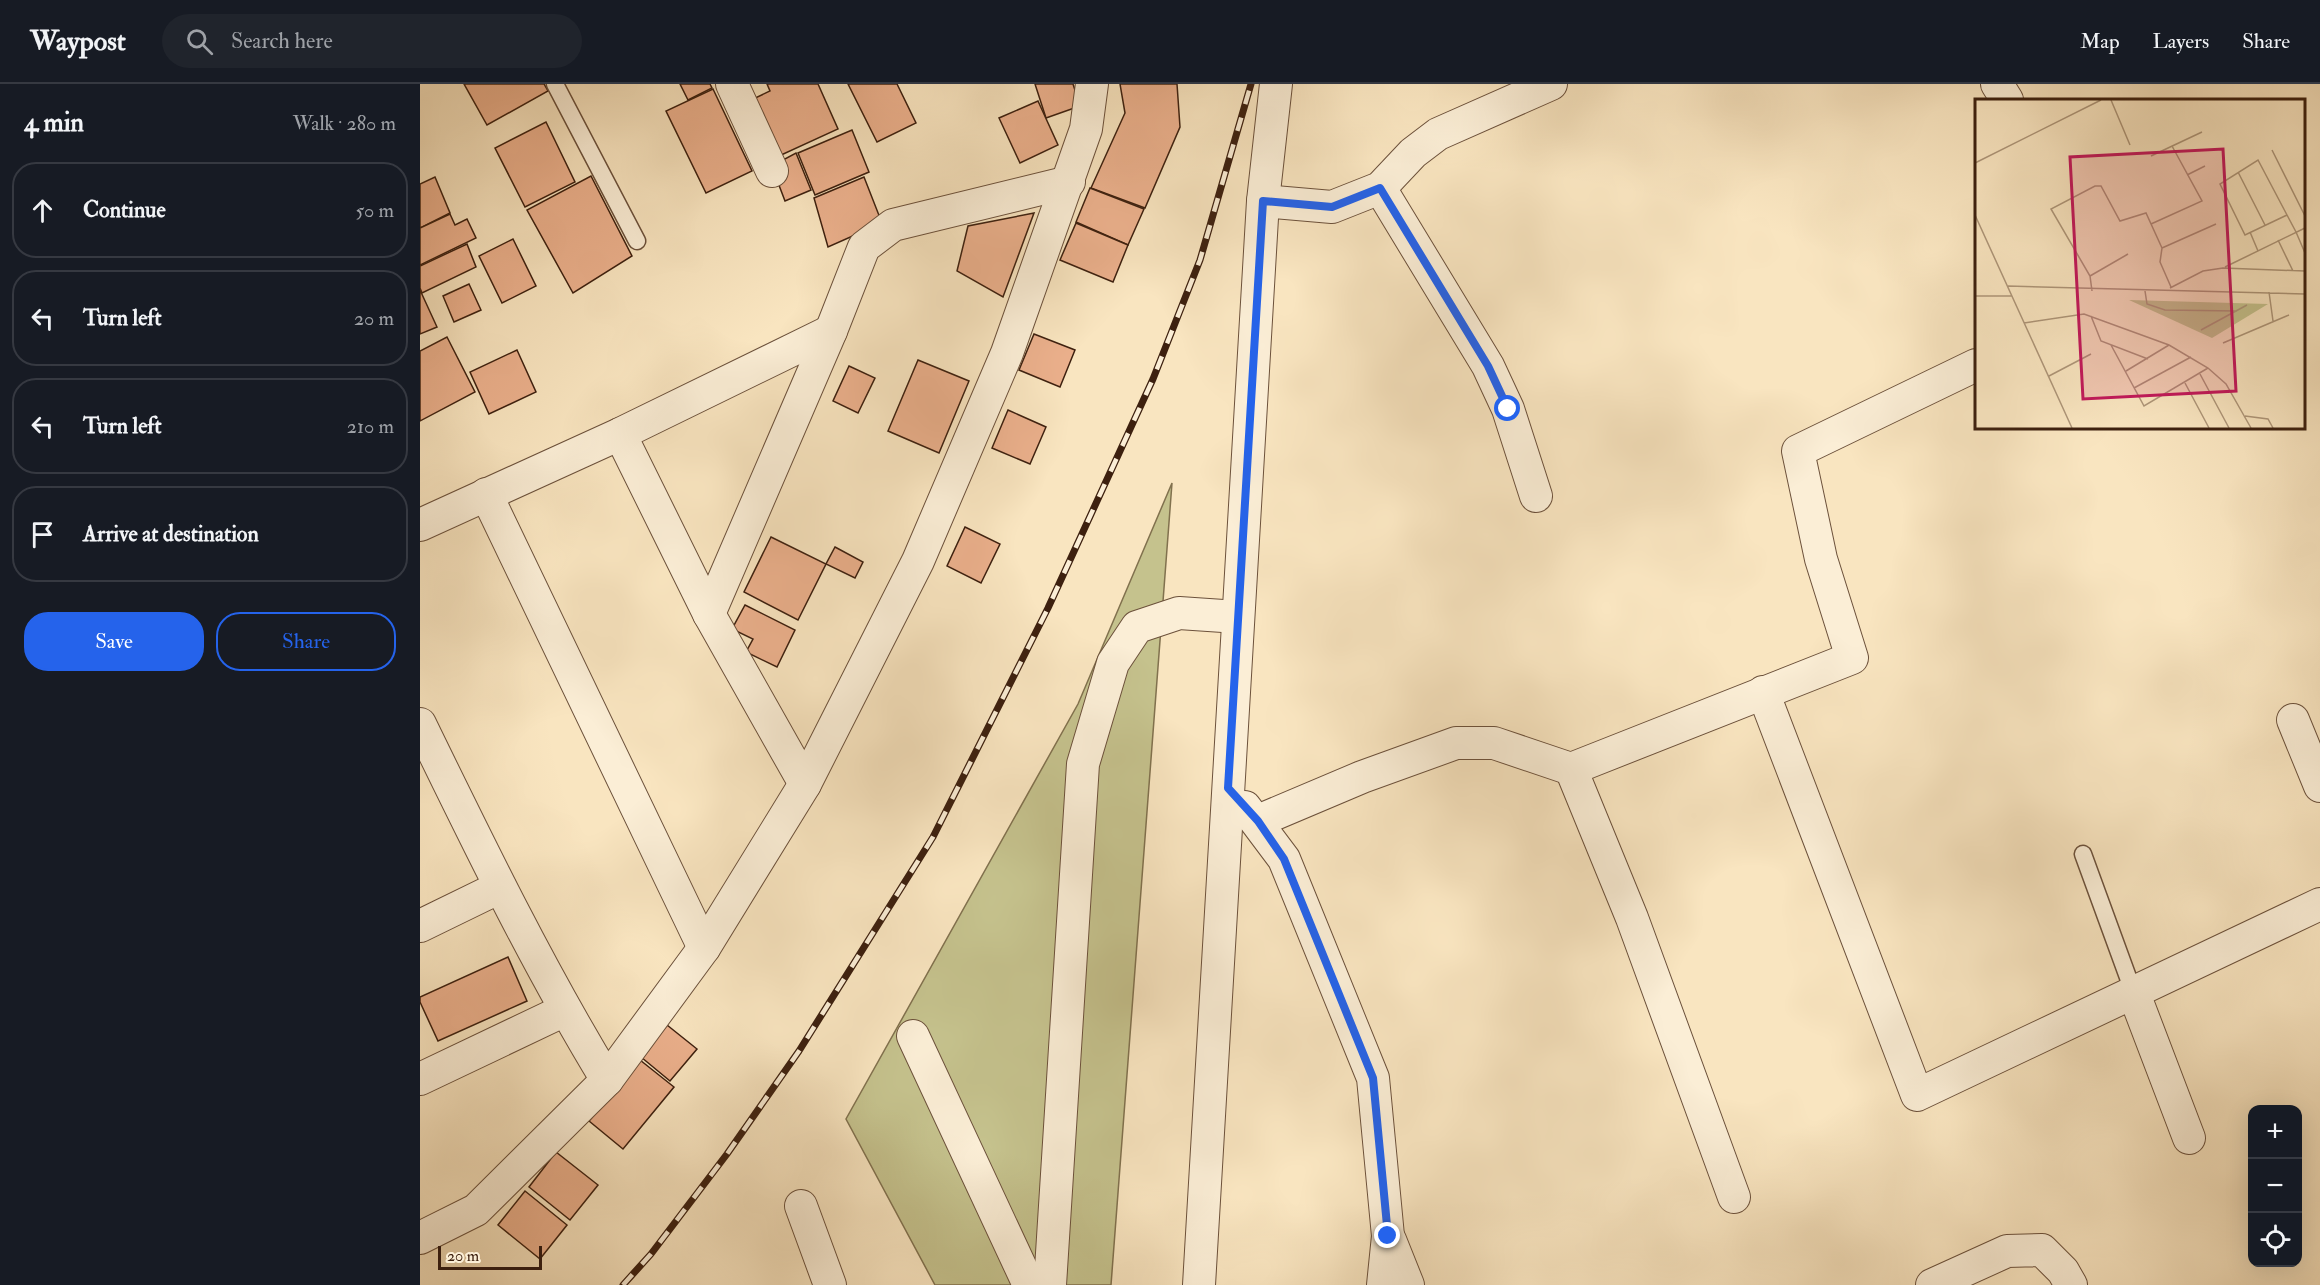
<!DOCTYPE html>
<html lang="en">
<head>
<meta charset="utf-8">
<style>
  :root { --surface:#171b24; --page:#20242c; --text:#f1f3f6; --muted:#9ea1a6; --line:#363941; --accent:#2563eb }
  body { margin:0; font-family:"IM FELL Double Pica",serif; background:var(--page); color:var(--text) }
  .controls { position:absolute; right:18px; bottom:18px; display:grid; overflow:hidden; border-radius:12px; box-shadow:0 6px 24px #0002 }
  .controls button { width:54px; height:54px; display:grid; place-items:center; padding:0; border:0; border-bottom:2px solid var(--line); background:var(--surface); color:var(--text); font:30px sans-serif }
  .scale { position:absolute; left:18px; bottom:15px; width:104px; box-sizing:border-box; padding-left:6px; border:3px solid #3d200f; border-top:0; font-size:16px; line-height:21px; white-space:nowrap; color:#3d200f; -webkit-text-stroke:4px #fbeed6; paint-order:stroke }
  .stop { position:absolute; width:18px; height:18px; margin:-14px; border:4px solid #2563eb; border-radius:50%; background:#fff }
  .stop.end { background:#2563eb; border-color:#fff; box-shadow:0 2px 6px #0008 }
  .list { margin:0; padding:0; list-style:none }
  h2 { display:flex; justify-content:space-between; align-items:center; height:78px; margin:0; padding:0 24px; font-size:26px }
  h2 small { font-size:20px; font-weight:400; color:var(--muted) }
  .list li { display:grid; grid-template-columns:39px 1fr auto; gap:18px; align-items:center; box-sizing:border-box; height:96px; margin:0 12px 12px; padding:0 12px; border:2px solid var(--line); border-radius:24px }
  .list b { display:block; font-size:22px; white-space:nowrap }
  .list em { font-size:20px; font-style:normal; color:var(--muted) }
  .actions { display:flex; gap:12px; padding:18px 24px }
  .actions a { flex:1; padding:14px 0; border:2px solid var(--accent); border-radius:24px; text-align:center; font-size:21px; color:var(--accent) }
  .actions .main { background:var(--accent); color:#fff }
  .icon { flex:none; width:33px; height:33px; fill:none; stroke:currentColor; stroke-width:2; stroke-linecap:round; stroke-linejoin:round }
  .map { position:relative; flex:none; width:1900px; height:1201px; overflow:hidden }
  header { display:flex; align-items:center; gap:36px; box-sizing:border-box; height:84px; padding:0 30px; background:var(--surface); border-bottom:2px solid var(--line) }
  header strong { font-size:28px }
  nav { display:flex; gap:33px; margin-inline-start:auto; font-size:21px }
  .search { width:420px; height:54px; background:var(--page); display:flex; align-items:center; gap:15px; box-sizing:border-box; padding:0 21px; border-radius:33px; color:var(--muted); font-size:22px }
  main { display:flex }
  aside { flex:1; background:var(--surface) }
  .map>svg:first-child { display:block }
</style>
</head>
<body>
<header>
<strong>Waypost</strong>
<div class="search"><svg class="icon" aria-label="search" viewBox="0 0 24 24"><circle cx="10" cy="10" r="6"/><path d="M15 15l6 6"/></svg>Search here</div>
<nav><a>Map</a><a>Layers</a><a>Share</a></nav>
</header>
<main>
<aside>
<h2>4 min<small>Walk · 280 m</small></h2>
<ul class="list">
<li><svg class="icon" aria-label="ahead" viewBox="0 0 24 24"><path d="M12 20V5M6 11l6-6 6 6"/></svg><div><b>Continue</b></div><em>50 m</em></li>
<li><svg class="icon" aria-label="left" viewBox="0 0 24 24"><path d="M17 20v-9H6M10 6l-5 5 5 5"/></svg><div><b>Turn left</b></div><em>20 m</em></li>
<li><svg class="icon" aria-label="left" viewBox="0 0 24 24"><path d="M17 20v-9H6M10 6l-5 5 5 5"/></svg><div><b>Turn left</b></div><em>210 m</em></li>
<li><svg class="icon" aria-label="arrive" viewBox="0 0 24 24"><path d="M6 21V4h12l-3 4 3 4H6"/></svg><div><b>Arrive at destination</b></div></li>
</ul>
<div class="actions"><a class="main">Save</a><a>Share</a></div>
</aside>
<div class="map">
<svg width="1900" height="1201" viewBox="0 0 1900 1201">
  <rect width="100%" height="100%" fill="#f9e5c0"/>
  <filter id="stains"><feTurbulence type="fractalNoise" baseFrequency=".00333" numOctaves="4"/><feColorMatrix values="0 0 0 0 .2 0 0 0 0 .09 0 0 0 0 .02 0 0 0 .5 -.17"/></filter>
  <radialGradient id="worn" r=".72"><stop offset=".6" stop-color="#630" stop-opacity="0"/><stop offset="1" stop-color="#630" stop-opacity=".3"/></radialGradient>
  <path fill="#c5c28d" stroke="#81714e" stroke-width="1.5" d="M752,399L691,1201H515L426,1035L658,620Z"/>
  <g fill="#ebb08c" stroke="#3d200f" stroke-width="1.5">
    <path d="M44,0H124L128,7L67,41Z"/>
    <path d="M260,0H290L292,4L268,16Z"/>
    <path d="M347,0H398L418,45L359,72L333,15L350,7Z"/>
    <path d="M428,0H477L496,39L457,58Z"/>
    <path d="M615,0H653L660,22L626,34Z"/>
    <path d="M700,0H757L760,43L725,124L671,104L705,29Z"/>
    <path d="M293,5L332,87L286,109L246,27Z"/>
    <path d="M618,17L638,61L600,79L579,34Z"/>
    <path d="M126,38L155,98L105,123L75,64Z"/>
    <path d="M432,46L449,88L395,111L378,69Z"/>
    <path d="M376,69L391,106L365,117L354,88L361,77Z"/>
    <path d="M171,92L212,172L153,209L107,126Z"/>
    <path d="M15,93L30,129L0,144V100Z"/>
    <path d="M444,93L462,139L408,163L394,114Z"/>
    <path d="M670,104L724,125L708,161L656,138Z"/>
    <path d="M614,129L583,213L537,187L548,142Z"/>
    <path d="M30,130L35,141L47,135L56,154L0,181V144Z"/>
    <path d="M656,139L708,161L693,198L640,176Z"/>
    <path d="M93,155L116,202L82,219L59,172Z"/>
    <path d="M47,160L56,183L2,209L0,204V182Z"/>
    <path d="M49,200L61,226L34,238L23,212Z"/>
    <path d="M0,206L17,243L0,250Z"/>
    <path d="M614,250L655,266L640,303L599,286Z"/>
    <path d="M27,253L55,308L0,337V267Z"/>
    <path d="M97,266L116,308L69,330L50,288Z"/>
    <path d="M498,276L549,297L519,369L468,347Z"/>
    <path d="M429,282L455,294L438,329L413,317Z"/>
    <path d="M588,326L626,343L610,380L572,364Z"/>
    <path d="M545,443L580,460L561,499L527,482Z"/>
    <path d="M351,453L406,480L378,536L324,508Z"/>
    <path d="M415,463L443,478L435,494L406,480Z"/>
    <path d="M325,521L375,546L357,583L326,568L333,555L312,545Z"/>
    <path d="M88,873L107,917L18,957L0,918V913Z"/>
    <path d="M247,941L277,965L250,997L221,973Z"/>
    <path d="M220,976L254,1003L203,1065L169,1037Z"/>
    <path d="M136,1068L178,1101L150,1136L109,1103Z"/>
    <path d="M105,1107L147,1141L120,1175L78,1141Z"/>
  </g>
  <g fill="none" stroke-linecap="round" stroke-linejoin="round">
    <defs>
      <g id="lane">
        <path d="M135,0L217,157"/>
        <path d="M1663,770L1713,907"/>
      </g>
      <g id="street">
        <path d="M312,0L352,87"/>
        <path d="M1577,0L1587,16"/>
        <path d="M960,104L1068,282L1088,325L1116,412"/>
        <path d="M843,117L912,123L960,104L993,69L1018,50L1131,0"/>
        <path d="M200,350L289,530L385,700"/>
        <path d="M66,410L284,864"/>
        <path d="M0,441L200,350L411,247"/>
        <path d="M289,530L411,247L444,163L473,141L649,98"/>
        <path d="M1343,608L1497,1011L1900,820"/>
        <path d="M1873,636L1900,702"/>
        <path d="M0,640C59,761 117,881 187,996"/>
        <path d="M1151,685L1212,834L1314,1113"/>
        <path d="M825,723L864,775L953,994L968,1152L963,1201"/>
        <path d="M838,737L942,693L1036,659H1074L1151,685L1432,574L1401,475L1378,367L1556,281"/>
        <path d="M0,842L80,803"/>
        <path d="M1713,907L1769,1054"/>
        <path d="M493,952L609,1201"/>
        <path d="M0,995L145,926"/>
        <path d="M381,1122L410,1201"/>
        <path d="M0,1154L56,1126L187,996L284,864L385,700L498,477L587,269L666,45L672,0"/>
        <path d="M970,1156L988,1201"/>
        <path d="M630,1201L663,680L693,579L717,543L759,529L818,533"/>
        <path d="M779,1201L843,117L856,0"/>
        <path d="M1512,1201L1587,1167L1622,1166L1643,1187L1651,1201"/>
      </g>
    </defs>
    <use href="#lane" stroke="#6c513b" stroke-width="19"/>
    <use href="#street" stroke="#6c513b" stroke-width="34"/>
    <use href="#lane" stroke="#fbeed6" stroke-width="16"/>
    <use href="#street" stroke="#fbeed6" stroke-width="32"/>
    <defs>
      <path id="rail" d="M203,1201L231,1170L307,1070L379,967L513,753L628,524L733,295L780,176L831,0"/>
    </defs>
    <use href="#rail" stroke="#3d200f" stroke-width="7"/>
    <use href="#rail" stroke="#fbeed6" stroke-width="4.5" stroke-dasharray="14" stroke-linecap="butt"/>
  </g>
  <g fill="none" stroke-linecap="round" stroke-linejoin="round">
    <path stroke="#2563eb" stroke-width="8" d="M968,1152L953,994L864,775L838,737L808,704L843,117L912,123L960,104L1068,282L1088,325"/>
  </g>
  <g transform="translate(1555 15)">
    <rect width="330" height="330" fill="#f9e5c0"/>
    <path d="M154,201L293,205L237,239Z" fill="#c5c28d"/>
    <path fill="none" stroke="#ae9679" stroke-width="1.5" d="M136,1L155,46M297,51L330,117M176,57L227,33M0,64L126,1M263,73L290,126M212,76L230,67M0,116L97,329M312,116L270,136L245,85L283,61L312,116L321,133L330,154M176,125L227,102L197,47M275,133L283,152M303,141L318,172M187,149L241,125M250,168L330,129M115,177L153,155M33,187L330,195M195,189L228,172L248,169L330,172M117,192L115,177L76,110L120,87H126L145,122L171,114L187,149L185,163L196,188M170,192L172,205L190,211L262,212M294,193L298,222M0,197H37M116,217L126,242L173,260M49,224L109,215L194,246L233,269L251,285L276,329M226,231L272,206M248,244L314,216M136,246L169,307L233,269M151,272L194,246M225,275L254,329M74,277L116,255M210,284L234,329M159,289L216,258M270,317L293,320L298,329"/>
    <path fill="#c2185b" fill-opacity="0.15" stroke="#c2185b" stroke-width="3" d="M248,50L261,292L108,300L95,58Z"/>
    <rect width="330" height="330" fill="none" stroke="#3d200f" stroke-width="3"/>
  </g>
  <rect width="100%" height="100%" filter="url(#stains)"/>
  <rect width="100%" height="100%" fill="url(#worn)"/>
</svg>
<div class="controls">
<button>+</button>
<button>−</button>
<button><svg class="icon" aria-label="locate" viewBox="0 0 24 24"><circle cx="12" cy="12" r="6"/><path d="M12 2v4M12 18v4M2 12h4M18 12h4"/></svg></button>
</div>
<div class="scale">20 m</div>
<div class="stop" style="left:1088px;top:325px"></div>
<div class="stop end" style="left:968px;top:1152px"></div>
</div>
</main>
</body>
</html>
